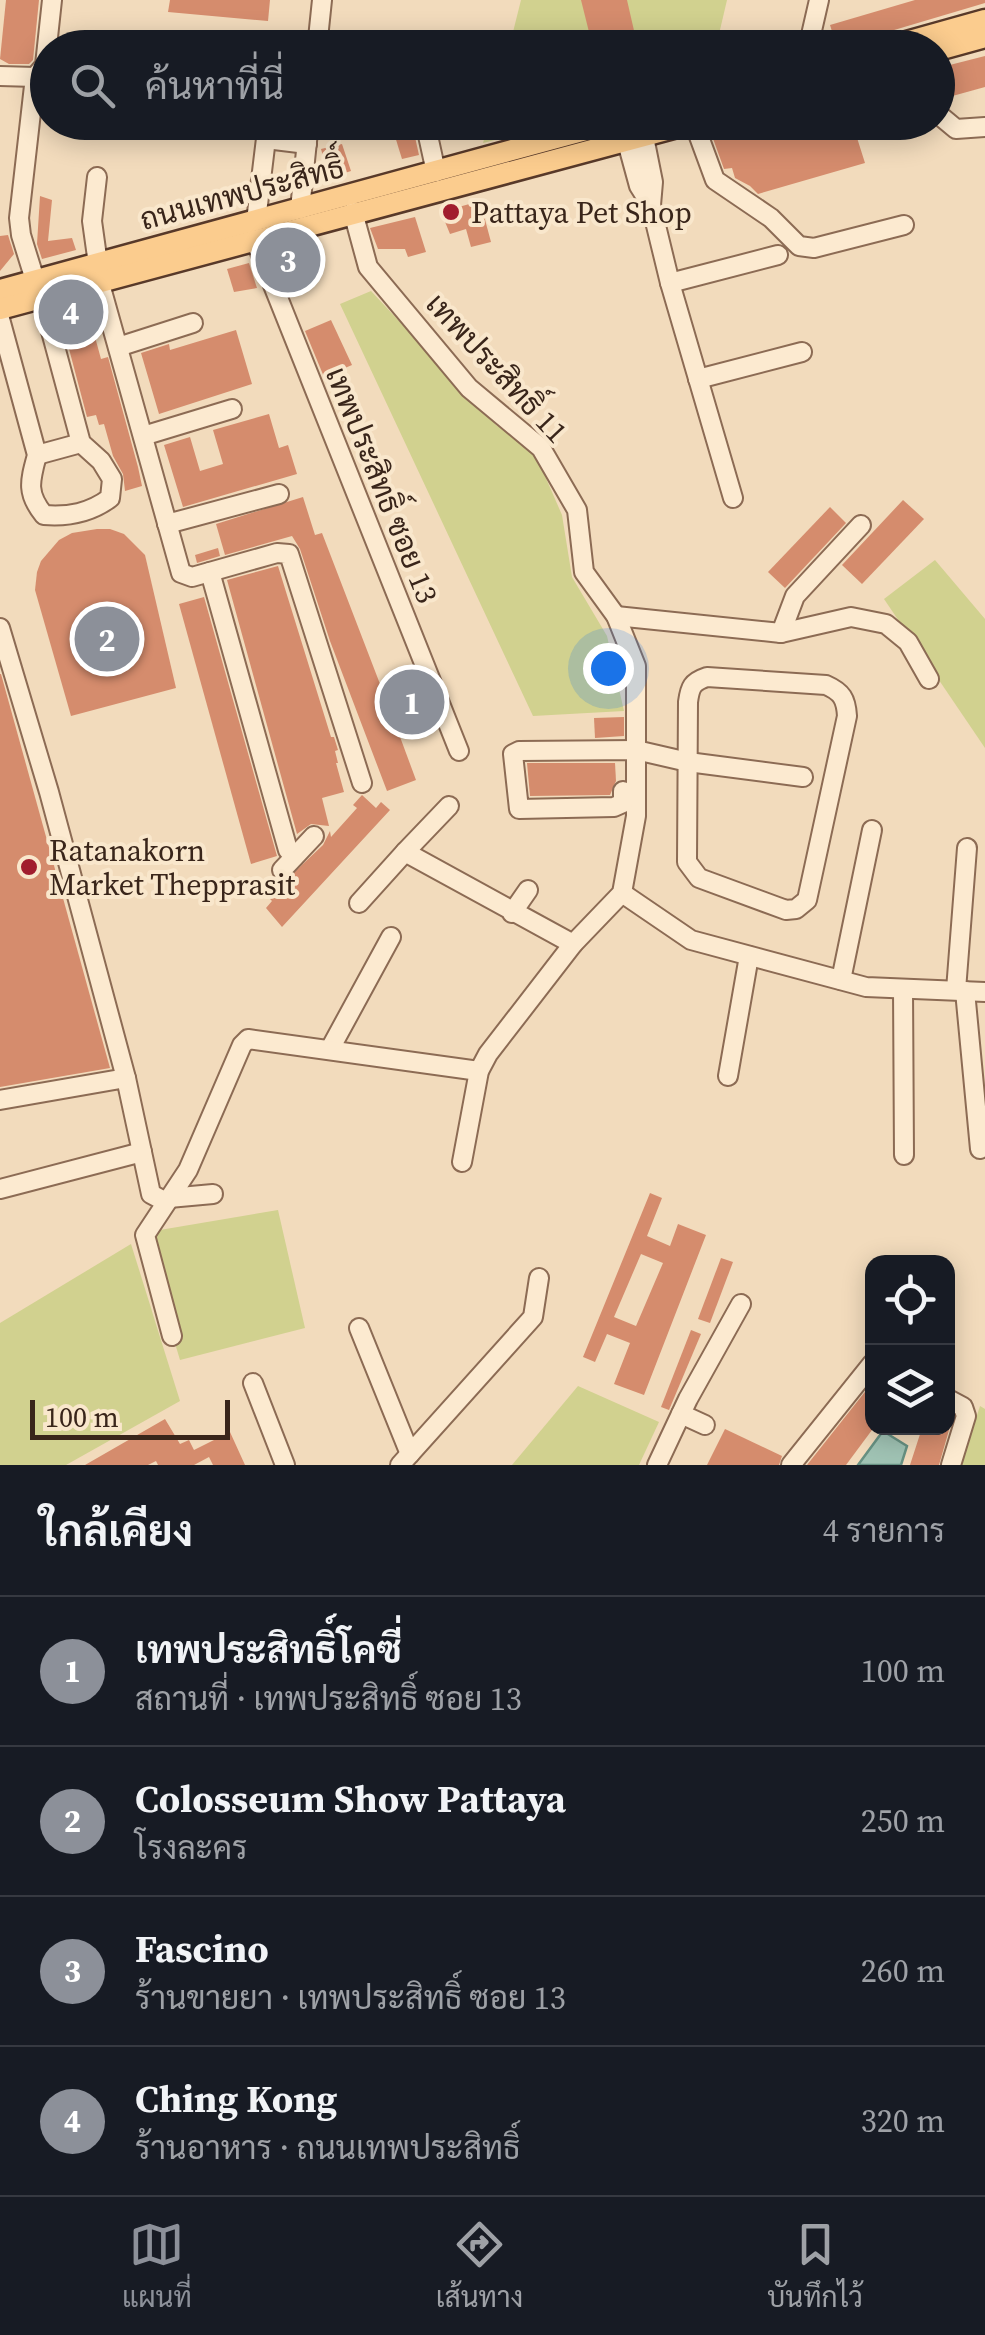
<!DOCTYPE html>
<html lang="th">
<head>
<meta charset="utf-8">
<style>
  :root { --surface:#171b24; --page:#20242c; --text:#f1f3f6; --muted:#9ea1a6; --line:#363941; --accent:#8c9099 }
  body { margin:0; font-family:"Source Serif 4",Sarabun,serif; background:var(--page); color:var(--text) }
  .controls { position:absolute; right:30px; bottom:30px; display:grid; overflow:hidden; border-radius:20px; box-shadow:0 5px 25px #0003 }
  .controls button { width:90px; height:90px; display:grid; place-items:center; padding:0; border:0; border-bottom:2px solid var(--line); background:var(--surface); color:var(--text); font:50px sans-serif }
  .scale { position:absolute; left:30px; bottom:25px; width:200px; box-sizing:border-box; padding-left:10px; border:5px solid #39251a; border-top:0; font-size:28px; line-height:35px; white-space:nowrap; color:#39251a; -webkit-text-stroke:8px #f9e7cc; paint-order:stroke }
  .you { position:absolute; left:608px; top:668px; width:35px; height:35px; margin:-25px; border:8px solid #fff; border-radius:50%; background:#1a73e8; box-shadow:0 0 0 15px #1a73e833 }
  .badge { display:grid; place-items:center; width:65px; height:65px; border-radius:50%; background:var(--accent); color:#fff; font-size:32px; font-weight:700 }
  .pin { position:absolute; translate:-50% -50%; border:5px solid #fff; box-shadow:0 2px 10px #0006 }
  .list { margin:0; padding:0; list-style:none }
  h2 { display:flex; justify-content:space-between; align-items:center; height:130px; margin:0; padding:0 40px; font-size:42px }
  h2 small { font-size:32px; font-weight:400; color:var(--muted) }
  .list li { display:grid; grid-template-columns:65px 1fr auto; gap:30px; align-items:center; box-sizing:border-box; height:150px; padding:0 40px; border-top:2px solid var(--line) }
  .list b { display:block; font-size:38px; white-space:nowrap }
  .list p { margin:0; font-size:32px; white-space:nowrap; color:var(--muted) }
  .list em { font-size:32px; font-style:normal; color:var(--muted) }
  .icon { flex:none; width:55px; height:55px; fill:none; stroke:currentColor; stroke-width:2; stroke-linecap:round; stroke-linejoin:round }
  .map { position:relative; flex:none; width:985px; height:1465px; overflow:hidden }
  .search { position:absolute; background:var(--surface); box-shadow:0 5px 25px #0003; left:30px; right:30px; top:30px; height:110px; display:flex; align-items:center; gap:25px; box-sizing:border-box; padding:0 35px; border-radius:55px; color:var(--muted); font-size:38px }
  .sheet { height:730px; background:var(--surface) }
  nav { display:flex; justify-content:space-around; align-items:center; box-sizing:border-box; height:140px; border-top:2px solid var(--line); background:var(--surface); font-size:28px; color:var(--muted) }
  nav a { display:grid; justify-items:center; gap:5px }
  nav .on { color:var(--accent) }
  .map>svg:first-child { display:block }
</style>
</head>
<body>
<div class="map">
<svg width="985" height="1465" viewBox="0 0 985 1465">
  <rect width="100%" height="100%" fill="#f2dbbc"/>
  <g fill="#d1d18f">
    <path d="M521,0H727L716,47L509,48Z"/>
    <path d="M489,122H562V123L483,143Z"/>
    <path d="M371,291L496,425L535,453L562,515L572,577L607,636L624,711L533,716L340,304Z"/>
    <path d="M935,560L985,619V748L884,599Z"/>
    <path d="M278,1210L305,1328L180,1360L142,1233Z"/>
    <path d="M131,1244L180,1401L66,1465H0V1323Z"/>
    <path d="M578,1386L659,1422L639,1465H512Z"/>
    <path d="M980,1406L985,1409V1465H961Z"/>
  </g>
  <path fill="#a0c3b4" stroke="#679182" stroke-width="2.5" d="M883,1431L907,1446L901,1465H858Z"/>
  <g fill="#d58c6d" fill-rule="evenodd">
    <path d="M6,0H39L33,60L29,64H9L0,59Z"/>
    <path d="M170,0H270L268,21L168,12Z"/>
    <path d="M581,0H627L638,48H593Z"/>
    <path d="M915,0H985V3L837,47L830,25Z"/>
    <path d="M985,56V87L938,100V68Z"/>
    <path d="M747,122H852L865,163L758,194L750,186L735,178L732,168L724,169L711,133Z"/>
    <path d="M413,128L419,155L402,159L393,130Z"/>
    <path d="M342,144L351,171L329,178L321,149Z"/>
    <path d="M40,196L52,200L48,241L72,238L76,250L42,259L37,244Z"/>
    <path d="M480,201L491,242L471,247L466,229L450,234L441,212Z"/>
    <path d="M415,217L426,252L408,257L405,249H378L370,228Z"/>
    <path d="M8,235L14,254L0,271V236Z"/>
    <path d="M297,249L302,268L282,274L275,255Z"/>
    <path d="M249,263L257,288L234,292L227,269Z"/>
    <path d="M86,304L101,359L108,357L138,467L142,486L125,491L123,474L113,456L104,424L99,425L96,415L87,417L59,311Z"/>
    <path d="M331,320L352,365L324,377L305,331Z"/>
    <path d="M236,330L252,384L159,414L141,353L169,344L170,350Z"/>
    <path d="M269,414L279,448L288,445L297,474L183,507L164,445L190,437L200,471L223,464L213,430Z"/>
    <path d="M303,497L315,535L322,533L385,697L419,684L430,711L396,726L416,780L387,791L330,641L300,549L292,536L225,555L216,524Z"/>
    <path d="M903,500L924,519L862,584L842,565Z"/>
    <path d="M830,507L846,523L785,588L768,572Z"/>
    <path d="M97,529H110L124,534L145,555L176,688L71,716L35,590L37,572L41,561L59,540L72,533Z"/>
    <path d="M218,548L220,556L197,563L195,555Z"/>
    <path d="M278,566L331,737H334L338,750L335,751L338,763H336L344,792L322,798L329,826L311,824L297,834L227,580Z"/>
    <path d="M204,597L277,856L251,864L179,604Z"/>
    <path d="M1,674L110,1068L0,1087V674Z"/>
    <path d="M624,717V736L595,738L594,718Z"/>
    <path d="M527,763H615L616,781L610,795L530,796Z"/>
    <path d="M362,795L376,808L381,802L390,810L282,927L266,908L272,901L268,897L323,845L330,831L331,837L357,808L353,805Z"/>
    <path d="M650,1193L662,1198L647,1236L670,1246L678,1224L706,1235L644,1395L614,1384L630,1343L607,1334L595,1362L583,1357ZM641,1254L663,1263L636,1326L614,1317Z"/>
    <path d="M721,1258L733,1262L710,1323L698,1319Z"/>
    <path d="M691,1330L701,1334L669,1410L661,1407Z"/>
    <path d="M872,1383V1430L846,1465H807Z"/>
    <path d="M948,1413L953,1416L939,1465H910L922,1428H948Z"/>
    <path d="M165,1419L180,1444L189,1440L194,1450L230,1432L245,1465H213L209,1457L194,1465H158L156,1461L148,1465H85Z"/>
    <path d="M725,1429L782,1456L779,1465H707Z"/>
  </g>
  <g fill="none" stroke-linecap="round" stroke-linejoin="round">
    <defs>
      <g id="minor">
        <path d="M317,48L322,0"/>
        <path d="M808,48L819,0"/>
        <path d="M0,76L35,77"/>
        <path d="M938,114L956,129L985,127"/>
        <path d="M425,122L436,172"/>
        <path d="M694,123L715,180L771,218L799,246L814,248L904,225"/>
        <path d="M644,137L653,182L651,205"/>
        <path d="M266,139L307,144"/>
        <path d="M627,142L639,186L651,205L670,283L733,498"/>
        <path d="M97,177L92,221L98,264"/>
        <path d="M300,209L309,122"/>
        <path d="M353,212L368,267L469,388L541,448L577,510L584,572L616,616L636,666V816L622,893L573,944L488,1054L479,1071L462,1162"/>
        <path d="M256,221L268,122"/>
        <path d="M255,240L459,751"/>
        <path d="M35,280L21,235L19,218L35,77L45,65L52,0"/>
        <path d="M670,283L778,255"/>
        <path d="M100,284L181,573L192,577L277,553L289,554L362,783"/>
        <path d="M0,319L37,455C30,481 26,493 44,515C69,517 90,513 110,498L112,479L101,461L81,443L42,298"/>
        <path d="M118,347L193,323"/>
        <path d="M698,379L802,352"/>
        <path d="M143,436L232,409"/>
        <path d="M37,455L81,443"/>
        <path d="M167,524L279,494"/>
        <path d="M210,572L288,850L294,857"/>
        <path d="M616,616L781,633L851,617L886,624L908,642L929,679"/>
        <path d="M0,628L49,792L126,1078"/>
        <path d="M781,633L795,596L861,525"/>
        <path d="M707,677L826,685C842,692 846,699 847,716L807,900L796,909L786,910L699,878L687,862L688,702C690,687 692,682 707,677Z"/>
        <path d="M623,791V803L614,807L519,809L513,754L519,751L636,750L688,762L803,777"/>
        <path d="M449,806L405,852L573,944"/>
        <path d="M282,870L314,836"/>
        <path d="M622,893L691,940L866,987L985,992"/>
        <path d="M359,903L405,852"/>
        <path d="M512,913L528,890"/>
        <path d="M841,980L872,830"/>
        <path d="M903,989L904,1155"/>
        <path d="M956,990L967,848"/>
        <path d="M965,991L980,1149"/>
        <path d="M330,1049L391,937"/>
        <path d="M728,1076L749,956"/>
        <path d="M0,1100L126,1078L151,1194L166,1202"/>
        <path d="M0,1189L142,1152"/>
        <path d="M169,1198L213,1194"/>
        <path d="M359,1328L410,1454"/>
        <path d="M172,1336L145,1235L188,1170L242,1045L248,1039L479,1071"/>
        <path d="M253,1383L285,1465"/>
        <path d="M948,1399L963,1407L966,1416L951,1465"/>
        <path d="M681,1414L705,1425"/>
        <path d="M400,1465L533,1317L539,1278"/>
        <path d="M657,1465L688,1399L741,1304"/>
        <path d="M791,1465L872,1364"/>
      </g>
      <g id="major">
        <path d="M885,48L985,20"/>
        <path d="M938,50L985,37"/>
        <path d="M0,290L615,122"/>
        <path d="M0,309L696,122"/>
      </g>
    </defs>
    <use href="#minor" stroke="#8c6b54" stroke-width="22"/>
    <use href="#major" stroke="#583929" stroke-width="25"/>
    <use href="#minor" stroke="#fcead0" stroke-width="18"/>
    <use href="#major" stroke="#fbcc8e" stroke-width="20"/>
  </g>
  <g fill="#a11d2e" stroke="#f9e7cc" stroke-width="4">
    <circle cx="451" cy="212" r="10"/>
    <circle cx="29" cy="867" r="10"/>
  </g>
  <g text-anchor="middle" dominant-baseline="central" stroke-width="8" stroke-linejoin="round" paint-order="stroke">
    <g font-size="30" fill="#39251a" stroke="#f9e7cc">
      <text transform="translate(242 193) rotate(-15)">ถนนเทพประสิทธิ์</text>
      <text transform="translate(497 368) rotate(47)">เทพประสิทธิ์ 11</text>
      <text transform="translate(382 485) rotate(68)">เทพประสิทธิ์ ซอย 13</text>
    </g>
    <g font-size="30" fill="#39251a" stroke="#f9e7cc" text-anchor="start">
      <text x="471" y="212">Pattaya Pet Shop</text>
      <text x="49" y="850">Ratanakorn<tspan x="49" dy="34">Market Thepprasit</tspan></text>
    </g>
  </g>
</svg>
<div class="controls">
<button><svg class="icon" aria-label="locate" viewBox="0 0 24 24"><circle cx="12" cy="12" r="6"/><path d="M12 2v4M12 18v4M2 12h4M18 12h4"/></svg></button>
<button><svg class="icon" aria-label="layers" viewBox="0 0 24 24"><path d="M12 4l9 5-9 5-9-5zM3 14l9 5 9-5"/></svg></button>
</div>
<div class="scale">100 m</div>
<div class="you"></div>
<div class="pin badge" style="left:412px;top:702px">1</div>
<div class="pin badge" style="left:107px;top:639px">2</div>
<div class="pin badge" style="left:288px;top:260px">3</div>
<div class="pin badge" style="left:71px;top:312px">4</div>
<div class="search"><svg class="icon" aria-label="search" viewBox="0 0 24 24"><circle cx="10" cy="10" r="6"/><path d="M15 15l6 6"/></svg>ค้นหาที่นี่</div>
</div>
<section class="sheet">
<h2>ใกล้เคียง<small>4 รายการ</small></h2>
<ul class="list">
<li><span class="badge">1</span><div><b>เทพประสิทธิ์โคซี่</b><p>สถานที่ · เทพประสิทธิ์ ซอย 13</p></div><em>100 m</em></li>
<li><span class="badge">2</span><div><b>Colosseum Show Pattaya</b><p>โรงละคร</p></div><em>250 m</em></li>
<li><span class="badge">3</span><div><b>Fascino</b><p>ร้านขายยา · เทพประสิทธิ์ ซอย 13</p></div><em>260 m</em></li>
<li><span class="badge">4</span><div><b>Ching Kong</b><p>ร้านอาหาร · ถนนเทพประสิทธิ์</p></div><em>320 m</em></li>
</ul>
</section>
<nav>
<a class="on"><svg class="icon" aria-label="map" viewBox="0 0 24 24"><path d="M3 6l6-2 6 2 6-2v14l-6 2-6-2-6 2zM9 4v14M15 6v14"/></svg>แผนที่</a>
<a><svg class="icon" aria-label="directions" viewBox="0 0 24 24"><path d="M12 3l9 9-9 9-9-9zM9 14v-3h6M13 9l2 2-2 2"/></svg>เส้นทาง</a>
<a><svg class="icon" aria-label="saved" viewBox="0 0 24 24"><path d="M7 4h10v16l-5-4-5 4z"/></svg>บันทึกไว้</a>
</nav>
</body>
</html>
